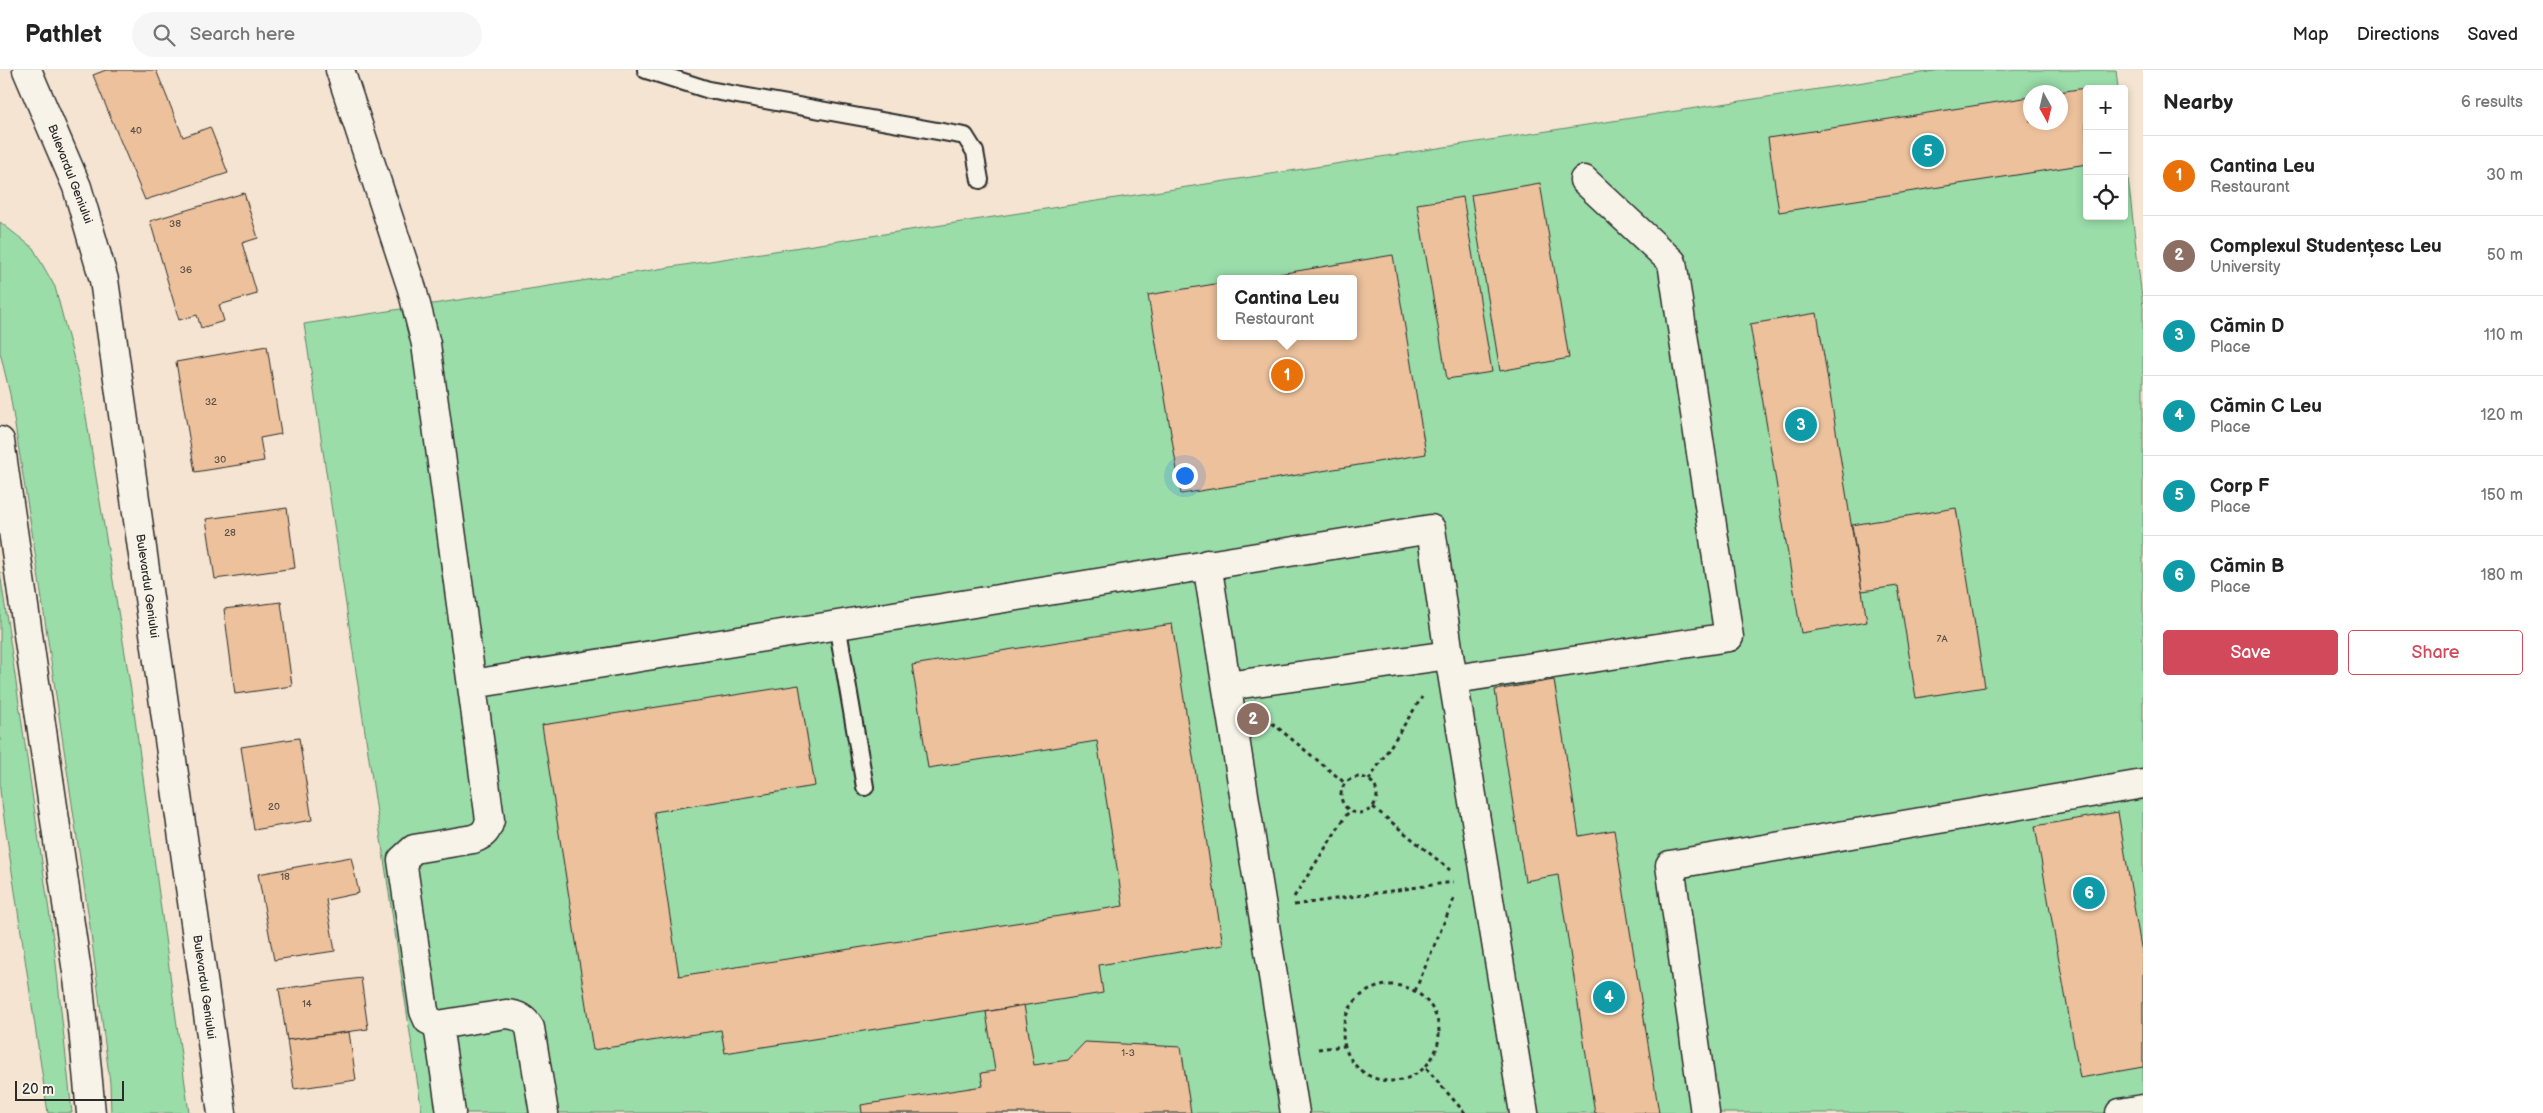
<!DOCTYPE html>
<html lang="en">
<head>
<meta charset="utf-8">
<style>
  :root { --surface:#fff; --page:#f6f6f6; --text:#222; --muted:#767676; --line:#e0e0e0; --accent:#d1495b }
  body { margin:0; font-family:"Balsamiq Sans",sans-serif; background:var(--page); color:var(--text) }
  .controls { position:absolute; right:15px; top:15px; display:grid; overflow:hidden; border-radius:5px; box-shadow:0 2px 8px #0003 }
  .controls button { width:45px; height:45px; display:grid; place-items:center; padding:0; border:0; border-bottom:1px solid var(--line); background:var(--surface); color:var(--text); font:25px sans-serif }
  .compass { position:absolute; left:2023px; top:15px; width:45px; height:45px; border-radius:50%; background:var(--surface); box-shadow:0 2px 8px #0003; rotate:172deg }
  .scale { position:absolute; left:15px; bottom:12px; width:109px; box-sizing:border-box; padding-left:5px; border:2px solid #2b2b2b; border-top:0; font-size:14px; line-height:18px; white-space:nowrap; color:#2b2b2b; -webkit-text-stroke:4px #f7f3e8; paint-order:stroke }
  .you { position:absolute; left:1184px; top:405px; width:18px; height:18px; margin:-12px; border:4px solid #fff; border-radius:50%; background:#1a73e8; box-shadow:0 0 0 8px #1a73e833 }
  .badge { display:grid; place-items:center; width:32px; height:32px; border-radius:50%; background:var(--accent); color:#fff; font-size:16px; font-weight:700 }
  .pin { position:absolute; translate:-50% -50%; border:2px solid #fff; box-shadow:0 1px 5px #0006 }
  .popup { position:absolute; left:1217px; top:205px; width:140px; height:65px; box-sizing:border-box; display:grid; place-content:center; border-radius:5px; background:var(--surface); filter:drop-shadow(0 1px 4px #0005); font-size:16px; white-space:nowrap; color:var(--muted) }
  .popup b { font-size:19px; color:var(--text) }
  .popup::after { content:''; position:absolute; left:50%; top:100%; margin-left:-10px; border:10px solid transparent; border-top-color:var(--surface) }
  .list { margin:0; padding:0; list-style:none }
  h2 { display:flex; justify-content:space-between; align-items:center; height:65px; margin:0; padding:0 20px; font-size:21px }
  h2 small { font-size:16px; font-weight:400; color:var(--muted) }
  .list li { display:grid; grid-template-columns:32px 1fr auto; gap:15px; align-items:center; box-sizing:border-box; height:80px; padding:0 20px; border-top:1px solid var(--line) }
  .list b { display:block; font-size:19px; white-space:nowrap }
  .list p { margin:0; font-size:16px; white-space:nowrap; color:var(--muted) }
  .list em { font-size:16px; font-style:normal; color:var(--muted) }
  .actions { display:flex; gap:10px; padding:15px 20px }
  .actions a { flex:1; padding:11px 0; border:1px solid var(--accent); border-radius:5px; text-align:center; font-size:18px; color:var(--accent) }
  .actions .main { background:var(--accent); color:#fff }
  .icon { flex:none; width:28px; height:28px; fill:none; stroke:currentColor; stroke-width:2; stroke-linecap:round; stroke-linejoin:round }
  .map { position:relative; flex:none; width:2143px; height:1043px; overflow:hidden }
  header { display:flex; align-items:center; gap:30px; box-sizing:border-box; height:70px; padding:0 25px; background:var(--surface); border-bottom:1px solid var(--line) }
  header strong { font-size:24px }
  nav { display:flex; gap:28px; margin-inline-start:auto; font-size:18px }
  .search { width:350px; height:45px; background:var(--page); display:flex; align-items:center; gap:12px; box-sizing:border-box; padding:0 18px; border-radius:28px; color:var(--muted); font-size:19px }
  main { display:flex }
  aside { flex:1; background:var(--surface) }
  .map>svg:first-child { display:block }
</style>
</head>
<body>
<header>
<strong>Pathlet</strong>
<div class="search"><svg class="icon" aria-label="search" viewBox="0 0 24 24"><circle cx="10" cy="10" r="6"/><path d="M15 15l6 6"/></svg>Search here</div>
<nav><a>Map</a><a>Directions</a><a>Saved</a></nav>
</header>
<main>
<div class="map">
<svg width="2143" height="1043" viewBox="0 0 2143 1043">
  <rect width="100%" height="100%" fill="#f4e4d1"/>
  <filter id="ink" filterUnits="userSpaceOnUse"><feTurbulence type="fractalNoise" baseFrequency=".02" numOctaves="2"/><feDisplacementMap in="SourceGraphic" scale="10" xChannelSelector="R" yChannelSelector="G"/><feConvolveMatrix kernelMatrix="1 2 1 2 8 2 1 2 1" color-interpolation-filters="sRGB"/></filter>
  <g filter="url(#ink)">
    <g fill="#9adda9" stroke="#62846a" fill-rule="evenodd">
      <path d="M1941,0H2116L2118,19H2087V146H2124V74L2143,237V1043H422L304,254ZM2030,22H2060V52H2030ZM1221,209H1353V266H1221Z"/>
      <path d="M0,152L33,178L55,217L81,316L131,620L189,1043H111L110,1013L90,856L32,462L10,324L0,282Z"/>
      <path d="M0,502L54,875L72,1043H48L0,721Z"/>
    </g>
    <g fill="#ecc19c" stroke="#2b2b2b">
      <path d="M106,0H156L183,67L210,57L228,103L145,130L93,5Z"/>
      <path d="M2085,18L2087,94L1779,142L1768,68L2030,27V52H2060L2059,22Z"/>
      <path d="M1540,113L1569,288L1500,301L1471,125Z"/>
      <path d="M244,123L258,168L242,173L257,224L219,235L224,251L201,258L197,245L179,250L150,151Z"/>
      <path d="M1463,127L1492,302L1447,309L1417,134Z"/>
      <path d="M1393,185L1426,384L1181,424L1148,225L1221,213V266H1353V209H1249Z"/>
      <path d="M1817,243L1867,552L1801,563L1750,254Z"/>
      <path d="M267,276L281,364L260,368L264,391L195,402L176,292Z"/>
      <path d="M287,438L295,498L215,509L206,449Z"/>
      <path d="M1956,438L1985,617L1916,628L1898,516L1862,521L1852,455Z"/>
      <path d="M281,532L292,616L235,624L224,539Z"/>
      <path d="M1172,554L1223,875L1099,895L1103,923L725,983L721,960L593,980L542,655L799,615L815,716L654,742L679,906L1123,836L1097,671L928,698L912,595Z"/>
      <path d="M1554,610L1579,766L1614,760L1659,1043H1595L1558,805L1525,811L1495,620Z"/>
      <path d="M299,668L312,750L254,760L241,677Z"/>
      <path d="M2118,742L2143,889V997L2080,1008L2035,756Z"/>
      <path d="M351,787L359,823L326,830L335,881L274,890L258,804Z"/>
      <path d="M361,908L368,959L287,970L279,919Z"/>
      <path d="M1024,935L1034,995L1068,990L1085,972L1181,977L1191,1043H862L861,1035L983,1016L981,1003L995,1001L986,942Z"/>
      <path d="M349,962L356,1010L294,1019L287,970Z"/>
    </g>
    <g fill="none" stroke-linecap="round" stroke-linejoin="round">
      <defs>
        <g id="service">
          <path d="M646,0L709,20L965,66L975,82L980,110"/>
          <path d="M837,554L865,717"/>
        </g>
        <g id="minor">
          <path d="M340,0L412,219L426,274L490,750C487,761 484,765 473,769L414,779L402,790L424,941L428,950L438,955L506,944C518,945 524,948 530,958L544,1043"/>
          <path d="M1207,494L1295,1043"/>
          <path d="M1455,609L1729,567L1672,192L1584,110"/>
          <path d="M473,614L1431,459L1449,585L1524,1043"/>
          <path d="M1227,616L1449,585"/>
          <path d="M438,955L451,1043"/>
          <path d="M1705,1043L1670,795L2143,714"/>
          <path d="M2120,1043L2143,1039"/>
        </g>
        <g id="primary">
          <path d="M27,0L77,117L104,210L222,1043"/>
          <path d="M0,371L79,916L91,1043"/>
        </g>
      </defs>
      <use href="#service" stroke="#2b2b2b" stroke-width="20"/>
      <use href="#minor" stroke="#2b2b2b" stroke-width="31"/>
      <use href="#primary" stroke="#2b2b2b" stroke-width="31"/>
      <g stroke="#2b2b2b" stroke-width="3" stroke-dasharray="4 4" stroke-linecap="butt">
        <path d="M1266,648L1345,713"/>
        <circle cx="1359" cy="725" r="18"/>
        <path d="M1369,710L1422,627"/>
        <path d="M1373,737L1450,800"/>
        <path d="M1294,827L1349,741"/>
        <path d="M1294,835L1453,812"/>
        <circle cx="1391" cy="963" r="48"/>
        <path d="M1415,921L1454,829"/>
        <path d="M1318,979L1344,976"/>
        <path d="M1426,998L1465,1043"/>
      </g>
      <use href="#service" stroke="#f7f3e8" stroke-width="16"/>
      <use href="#minor" stroke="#f7f3e8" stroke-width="28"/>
      <use href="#primary" stroke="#f7f3e8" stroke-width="28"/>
    </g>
  </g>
  <g text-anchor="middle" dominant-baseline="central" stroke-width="4.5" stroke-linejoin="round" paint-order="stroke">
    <g font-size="10" fill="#5b5047">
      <text x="136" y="61">40</text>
      <text x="175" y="154">38</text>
      <text x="186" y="200">36</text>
      <text x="211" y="332">32</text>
      <text x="220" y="390">30</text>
      <text x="230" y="463">28</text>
      <text x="1942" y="569">7A</text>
      <text x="274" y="737">20</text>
      <text x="285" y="807">18</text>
      <text x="307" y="934">14</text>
      <text x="1128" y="983">1-3</text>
    </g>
    <g font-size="12" fill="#2b2b2b" stroke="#f7f3e8">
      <text transform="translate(70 104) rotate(69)">Bulevardul Geniului</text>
      <text transform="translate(147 516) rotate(82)">Bulevardul Geniului</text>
      <text transform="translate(204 917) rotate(82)">Bulevardul Geniului</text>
    </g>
  </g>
</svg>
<div class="controls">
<button>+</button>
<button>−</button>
<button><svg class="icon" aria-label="locate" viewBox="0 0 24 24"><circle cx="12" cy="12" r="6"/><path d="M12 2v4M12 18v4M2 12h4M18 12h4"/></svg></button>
</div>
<svg class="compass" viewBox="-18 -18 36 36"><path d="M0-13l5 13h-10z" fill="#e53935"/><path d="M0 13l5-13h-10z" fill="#767676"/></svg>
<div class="scale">20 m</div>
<div class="you"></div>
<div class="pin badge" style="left:1287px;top:305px;background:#e8710a">1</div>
<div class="popup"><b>Cantina Leu</b>Restaurant</div>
<div class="pin badge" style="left:1253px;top:649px;background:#8d6e63">2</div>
<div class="pin badge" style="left:1801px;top:355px;background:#0f9aa8">3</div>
<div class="pin badge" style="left:1609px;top:927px;background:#0f9aa8">4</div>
<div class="pin badge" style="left:1928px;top:81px;background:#0f9aa8">5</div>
<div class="pin badge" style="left:2089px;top:823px;background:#0f9aa8">6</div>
</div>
<aside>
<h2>Nearby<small>6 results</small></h2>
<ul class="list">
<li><span class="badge" style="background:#e8710a">1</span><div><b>Cantina Leu</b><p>Restaurant</p></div><em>30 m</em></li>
<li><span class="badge" style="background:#8d6e63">2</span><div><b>Complexul Studențesc Leu</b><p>University</p></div><em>50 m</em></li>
<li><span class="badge" style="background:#0f9aa8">3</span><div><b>Cămin D</b><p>Place</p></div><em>110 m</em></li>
<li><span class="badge" style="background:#0f9aa8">4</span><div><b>Cămin C Leu</b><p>Place</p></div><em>120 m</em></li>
<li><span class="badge" style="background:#0f9aa8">5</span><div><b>Corp F</b><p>Place</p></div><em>150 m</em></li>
<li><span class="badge" style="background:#0f9aa8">6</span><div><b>Cămin B</b><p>Place</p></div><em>180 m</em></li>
</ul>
<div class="actions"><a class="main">Save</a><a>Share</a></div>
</aside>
</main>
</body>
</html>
